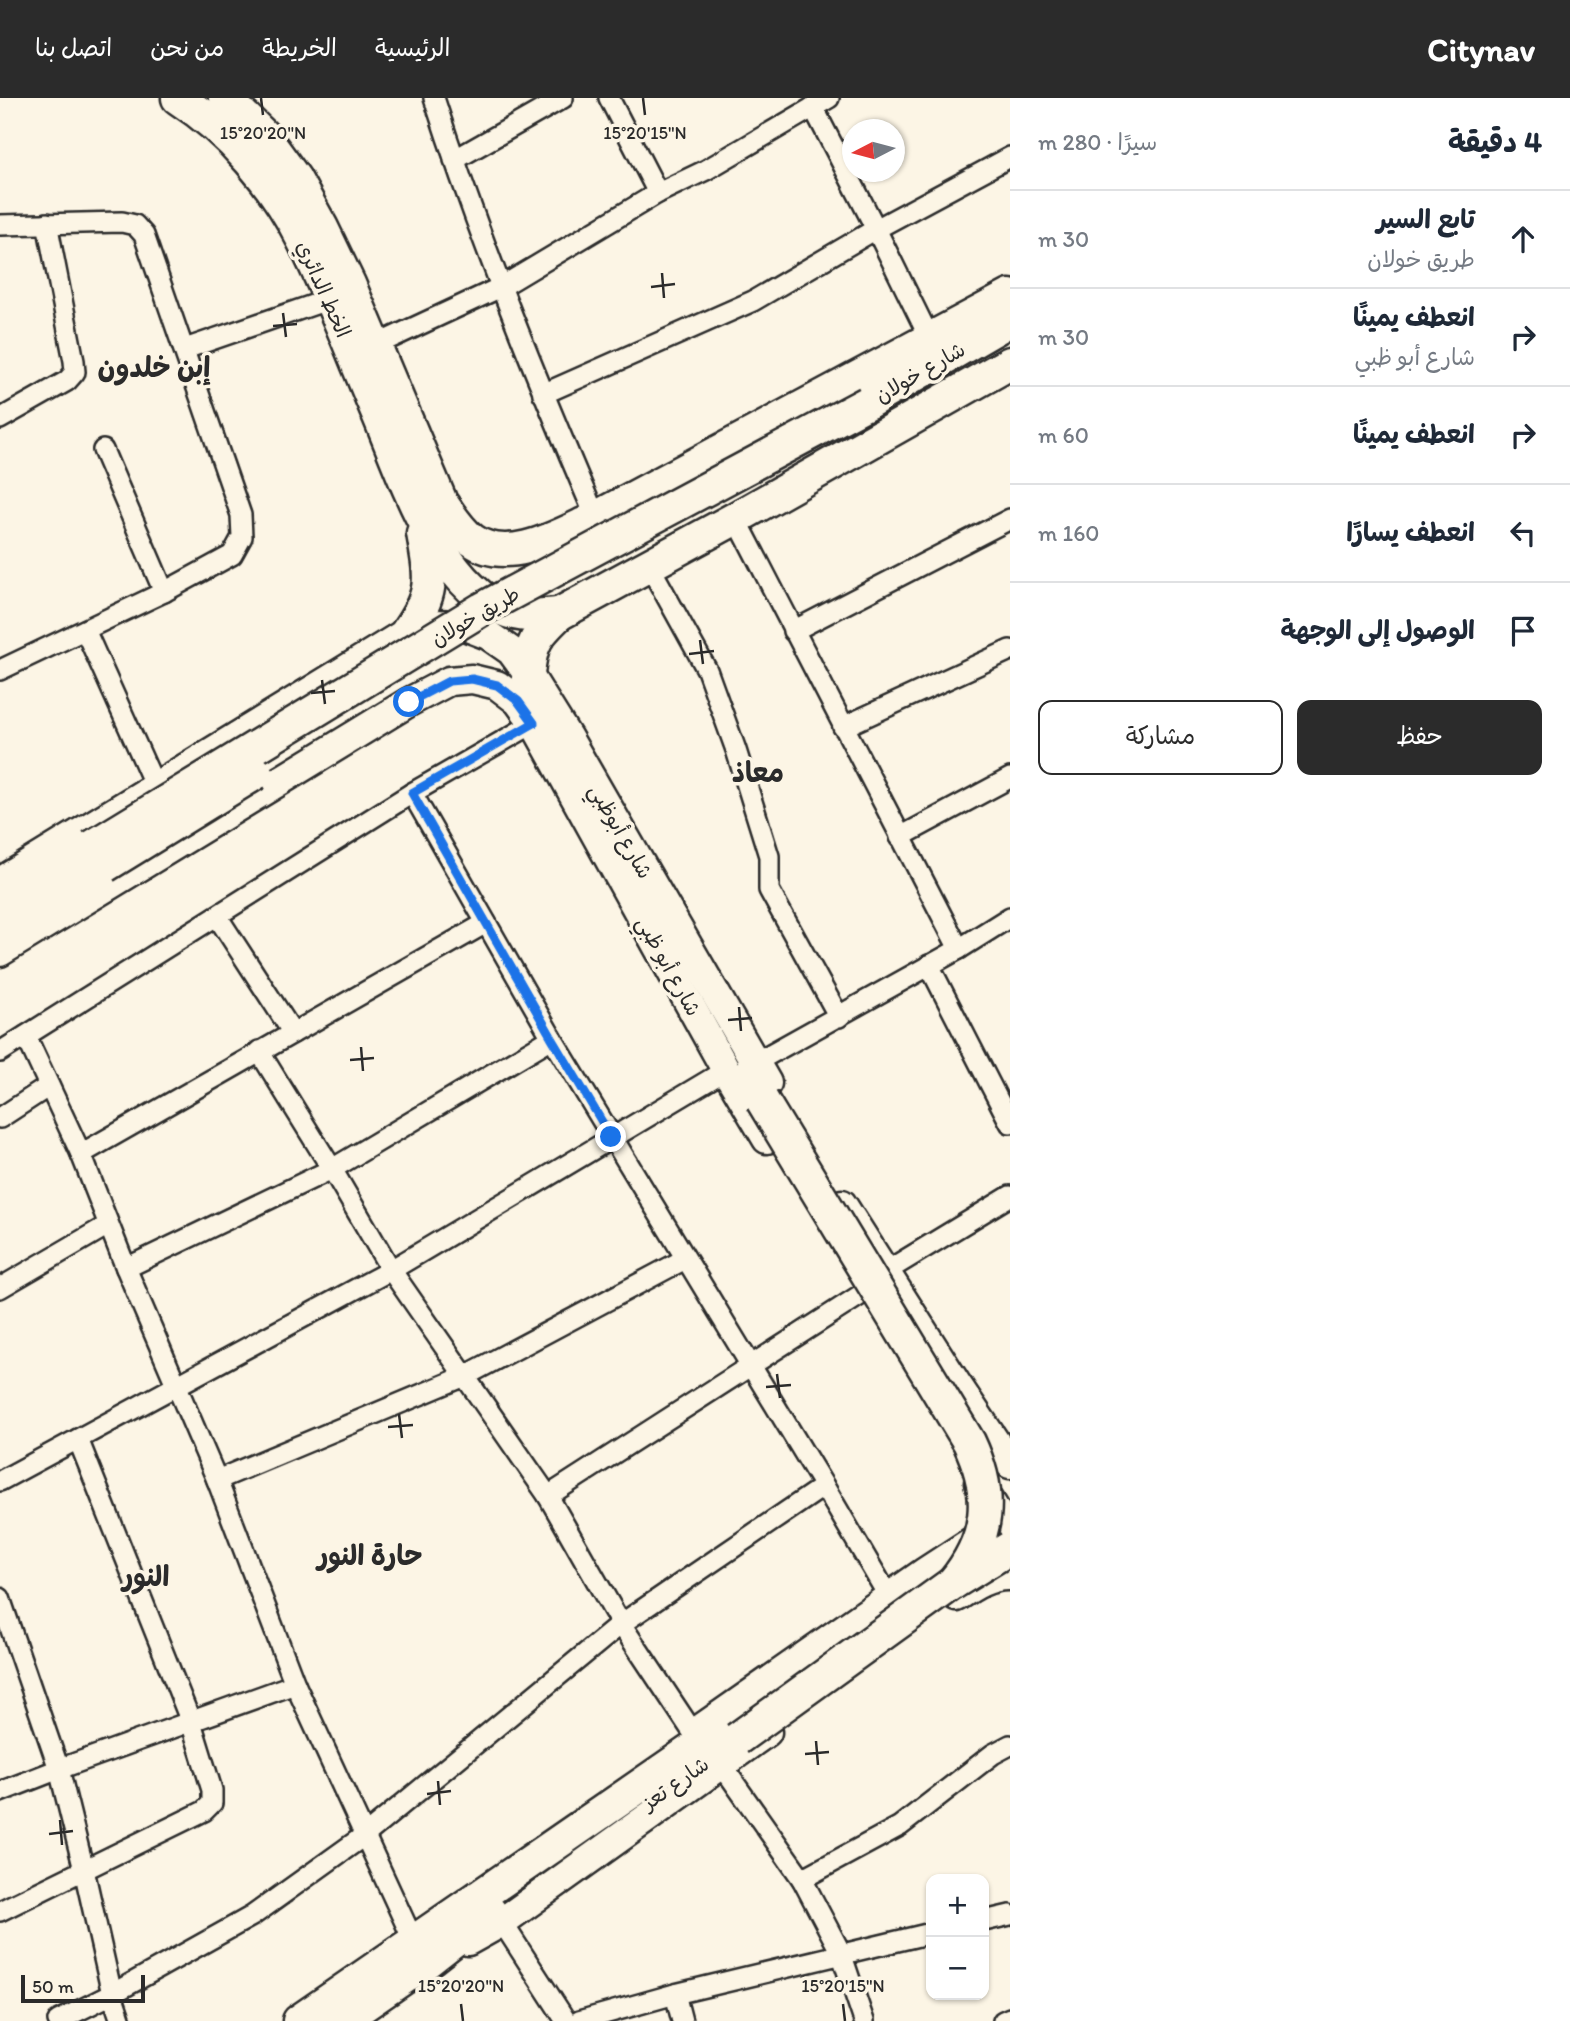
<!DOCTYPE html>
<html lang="ar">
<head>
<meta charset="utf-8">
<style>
  :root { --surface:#fff; --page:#f2f2f3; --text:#1f2937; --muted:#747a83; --line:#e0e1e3; --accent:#2b2b2b }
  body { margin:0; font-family:Itim,"Playpen Sans Arabic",sans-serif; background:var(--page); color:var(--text); direction:rtl }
  .controls { position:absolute; right:21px; bottom:21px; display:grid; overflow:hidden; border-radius:14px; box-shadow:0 2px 5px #0004 }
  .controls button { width:63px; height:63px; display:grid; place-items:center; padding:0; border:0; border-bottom:2px solid var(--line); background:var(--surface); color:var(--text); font:35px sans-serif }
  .compass { position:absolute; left:842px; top:21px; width:63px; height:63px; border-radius:50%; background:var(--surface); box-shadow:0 2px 5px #0004; rotate:264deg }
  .scale { position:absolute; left:21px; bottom:18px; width:124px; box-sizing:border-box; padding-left:7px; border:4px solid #2b2b2b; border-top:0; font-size:19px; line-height:24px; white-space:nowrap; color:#2b2b2b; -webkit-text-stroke:5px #fcf5e5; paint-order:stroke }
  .stop { position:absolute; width:21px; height:21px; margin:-16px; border:5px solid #1a73e8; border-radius:50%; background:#fff }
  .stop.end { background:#1a73e8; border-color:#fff; box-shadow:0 2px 7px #0008 }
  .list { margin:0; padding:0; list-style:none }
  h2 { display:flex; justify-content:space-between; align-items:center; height:91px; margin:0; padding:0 28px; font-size:30px }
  h2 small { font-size:23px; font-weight:400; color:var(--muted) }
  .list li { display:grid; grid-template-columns:46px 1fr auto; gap:21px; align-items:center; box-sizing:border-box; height:98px; padding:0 28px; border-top:2px solid var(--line) }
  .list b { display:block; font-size:26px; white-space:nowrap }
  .list p { margin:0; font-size:23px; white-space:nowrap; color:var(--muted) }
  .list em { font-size:23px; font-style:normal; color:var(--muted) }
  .actions { display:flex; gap:14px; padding:21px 28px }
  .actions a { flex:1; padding:16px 0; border:2px solid var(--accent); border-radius:14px; text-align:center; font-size:24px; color:var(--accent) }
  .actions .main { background:var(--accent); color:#fff }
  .icon { flex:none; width:38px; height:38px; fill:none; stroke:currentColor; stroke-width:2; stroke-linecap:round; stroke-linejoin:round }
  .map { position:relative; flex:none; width:1010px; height:1923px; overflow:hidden; direction:ltr }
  header { display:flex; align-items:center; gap:42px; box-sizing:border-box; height:98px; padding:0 35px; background:var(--accent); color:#fff }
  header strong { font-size:33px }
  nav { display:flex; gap:38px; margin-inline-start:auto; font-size:24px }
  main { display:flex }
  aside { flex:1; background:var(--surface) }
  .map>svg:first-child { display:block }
</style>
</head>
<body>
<header>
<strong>Citynav</strong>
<nav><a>الرئيسية</a><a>الخريطة</a><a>من نحن</a><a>اتصل بنا</a></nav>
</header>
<main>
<aside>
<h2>4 دقيقة<small>سيرًا · 280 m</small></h2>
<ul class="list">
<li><svg class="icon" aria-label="ahead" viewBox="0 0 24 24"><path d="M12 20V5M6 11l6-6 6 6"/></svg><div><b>تابع السير</b><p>طريق خولان</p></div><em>30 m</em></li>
<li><svg class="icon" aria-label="right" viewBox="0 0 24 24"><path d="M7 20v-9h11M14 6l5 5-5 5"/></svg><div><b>انعطف يمينًا</b><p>شارع أبو ظبي</p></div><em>30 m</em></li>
<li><svg class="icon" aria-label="right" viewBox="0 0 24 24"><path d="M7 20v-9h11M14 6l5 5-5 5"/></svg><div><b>انعطف يمينًا</b></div><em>60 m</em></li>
<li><svg class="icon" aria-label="left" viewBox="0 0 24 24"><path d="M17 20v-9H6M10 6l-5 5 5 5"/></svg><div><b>انعطف يسارًا</b></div><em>160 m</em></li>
<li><svg class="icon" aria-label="arrive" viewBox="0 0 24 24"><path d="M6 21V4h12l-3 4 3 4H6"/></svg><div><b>الوصول إلى الوجهة</b></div></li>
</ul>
<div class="actions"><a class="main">حفظ</a><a>مشاركة</a></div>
</aside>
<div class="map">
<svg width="1010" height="1923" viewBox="0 0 1010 1923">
  <rect width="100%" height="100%" fill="#fcf5e5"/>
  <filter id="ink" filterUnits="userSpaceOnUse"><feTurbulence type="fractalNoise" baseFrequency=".0143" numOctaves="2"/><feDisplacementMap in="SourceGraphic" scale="14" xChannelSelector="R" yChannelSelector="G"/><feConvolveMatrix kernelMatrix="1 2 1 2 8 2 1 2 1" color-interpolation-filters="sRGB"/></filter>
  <g filter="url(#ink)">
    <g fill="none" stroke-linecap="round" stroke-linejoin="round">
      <defs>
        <g id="street">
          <path d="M434,0C480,143 537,282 596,420"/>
          <path d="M609,0L658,95"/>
          <path d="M813,9L876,131L930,241"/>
          <path d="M454,62L563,0"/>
          <path d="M0,127L122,124L135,127L144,137L241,417L242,439L232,457L164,494L0,572"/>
          <path d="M374,248L501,189L658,95L706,72L829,0"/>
          <path d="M185,251L330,201"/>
          <path d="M543,296L753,203L876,131L1010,59"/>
          <path d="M0,321L67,283L75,274L74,263L47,125"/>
          <path d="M103,352L164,494"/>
          <path d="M736,420L959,851L754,965"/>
          <path d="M649,467L707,572L736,652L769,758V792L839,919"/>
          <path d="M85,532L155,688"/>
          <path d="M793,533L1010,421"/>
          <path d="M843,629L1010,552"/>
          <path d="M412,695L552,940L824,1388L889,1499"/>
          <path d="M900,739L1010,680"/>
          <path d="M217,818L293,935"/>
          <path d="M959,851L1010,819"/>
          <path d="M929,867L1010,1025"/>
          <path d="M26,938L81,1056L126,1170L217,1382L295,1586L414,1844"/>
          <path d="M259,953L332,1071L391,1172L548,1398L621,1526L694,1636"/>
          <path d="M0,954L412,695L534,625"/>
          <path d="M0,1020L49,988"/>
          <path d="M81,1056L486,825"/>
          <path d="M126,1170L332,1071L552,940"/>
          <path d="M885,1174L1010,1098"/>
          <path d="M0,1190L108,1127"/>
          <path d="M217,1382L465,1278L685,1161"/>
          <path d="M0,1383L391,1172L726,972"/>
          <path d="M548,1398L862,1196"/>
          <path d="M0,1500L59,1671L84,1772L112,1896L121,1923"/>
          <path d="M721,1666L802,1781L841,1855L864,1923"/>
          <path d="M0,1694L59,1671L295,1586"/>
          <path d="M802,1781L900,1728L993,1656L1010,1647"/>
          <path d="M0,1813L204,1713L212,1705V1692L191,1624L78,1341"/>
          <path d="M984,1823L1010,1817"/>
          <path d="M502,1824L566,1923"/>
          <path d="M675,1896L682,1923"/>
          <path d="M58,1923L112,1896L252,1818L365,1737L621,1526L824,1388"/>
          <path d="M579,1923L675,1896L931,1835"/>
          <path d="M1003,1923L1010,1920"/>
        </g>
        <g id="secondary">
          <path d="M0,784L407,534L433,526L462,527L488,537L511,553L528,576L568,640L767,985"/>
          <path d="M0,854L409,604L449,583L472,581L497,587L518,603L534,625L726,972L767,1041"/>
          <path d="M842,1106L956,1285L1010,1366"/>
          <path d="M979,1385L1010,1436"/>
          <path d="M957,1499C973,1488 990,1477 1010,1478"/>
          <path d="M699,1632L925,1474L971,1444L987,1438"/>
          <path d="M468,1843L502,1824L767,1634"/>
        </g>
        <g id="primary">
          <path d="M178,0C231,34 275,86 303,142C332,199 354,259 379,318C404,378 436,477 497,509C517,519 538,518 559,516"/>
          <path d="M225,0L263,37L295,81L322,130L349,186L441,404C450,417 459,432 472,442C505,466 553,441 584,426L1010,198"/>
          <path d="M867,305L1010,222"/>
          <path d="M407,534C435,494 431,481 423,435"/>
          <path d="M528,576C531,544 536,538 559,516L736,420L1010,265"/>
          <path d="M0,805L92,749"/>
          <path d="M0,834L105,768"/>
          <path d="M754,965L762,1002"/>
          <path d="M299,1923L728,1627"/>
          <path d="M341,1923L425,1865L490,1814"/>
        </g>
      </defs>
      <use href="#street" stroke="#2b2b2b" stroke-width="24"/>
      <use href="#secondary" stroke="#2b2b2b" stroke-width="33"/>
      <use href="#primary" stroke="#2b2b2b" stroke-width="37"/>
      <use href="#street" stroke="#fcf5e5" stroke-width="19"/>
      <use href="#secondary" stroke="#fcf5e5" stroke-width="28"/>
      <use href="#primary" stroke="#fcf5e5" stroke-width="32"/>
      <defs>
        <g id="primary-bridge">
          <path d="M92,749L482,511L867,305"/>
          <path d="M105,768L256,675"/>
          <path d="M762,1002L969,1344C994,1397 990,1440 953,1485"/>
          <path d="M737,1641L953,1485L1010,1450"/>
        </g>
      </defs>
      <use href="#primary-bridge" stroke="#2b2b2b" stroke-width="37" stroke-linecap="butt"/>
      <use href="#primary-bridge" stroke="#fcf5e5" stroke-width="32"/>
    </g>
  </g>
  <g fill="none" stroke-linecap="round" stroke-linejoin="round" filter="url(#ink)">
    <path stroke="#1a73e8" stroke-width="9" d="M409,604L449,583L472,581L497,587L518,603L534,625L412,695L552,940L611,1039"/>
  </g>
  <path fill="none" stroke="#2b2b2b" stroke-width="2.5" d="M261,0L263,17M643,0L645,17M662,175L664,200M651,189L675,186M283,215L286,239M273,228L297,226M700,542L703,566M689,556L714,553M322,582L325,606M311,595L335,593M739,909L741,933M728,922L752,920M361,949L363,973M350,962L374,960M777,1276L780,1300M766,1289L791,1287M399,1316L402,1340M388,1329L413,1327M816,1643L818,1667M805,1656L829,1654M438,1683L440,1707M427,1696L451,1693M60,1722L62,1747M49,1736L73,1733M461,1906L463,1923M843,1906L845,1923"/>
  <g text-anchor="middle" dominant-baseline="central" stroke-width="7" stroke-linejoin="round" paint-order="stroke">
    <g font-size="21" fill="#2b2b2b" stroke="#fcf5e5">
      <text transform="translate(324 191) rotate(66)">الخط الدائري</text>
      <text transform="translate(920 274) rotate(-30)">شارع خولان</text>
      <text transform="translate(475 518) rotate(-30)">طريق خولان</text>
      <text transform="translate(621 733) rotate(60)">شارع أبوظبي</text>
      <text transform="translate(669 868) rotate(61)">شارع أبو ظبي</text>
      <text transform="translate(675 1685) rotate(-35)">شارع تعز</text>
    </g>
    <g font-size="28" font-weight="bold" fill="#2b2b2b" stroke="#fcf5e5">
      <text x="154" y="269">إبن خلدون</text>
      <text x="758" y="674">معاذ</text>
      <text x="370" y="1457">حارة النور</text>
      <text x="146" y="1478">النور</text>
    </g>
  </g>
  <g font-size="18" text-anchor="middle" fill="#2b2b2b" stroke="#fcf5e5" stroke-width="7" stroke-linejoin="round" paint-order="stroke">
    <text x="263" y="41">15°20'20"N</text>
    <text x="645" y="41">15°20'15"N</text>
    <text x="461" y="1894">15°20'20"N</text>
    <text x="843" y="1894">15°20'15"N</text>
  </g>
</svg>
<div class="controls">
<button>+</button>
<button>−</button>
</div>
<svg class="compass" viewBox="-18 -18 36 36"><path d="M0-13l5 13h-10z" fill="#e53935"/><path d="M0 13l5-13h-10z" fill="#747a83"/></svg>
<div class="scale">50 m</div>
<div class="stop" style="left:409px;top:604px"></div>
<div class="stop end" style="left:611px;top:1039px"></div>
</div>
</main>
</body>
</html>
